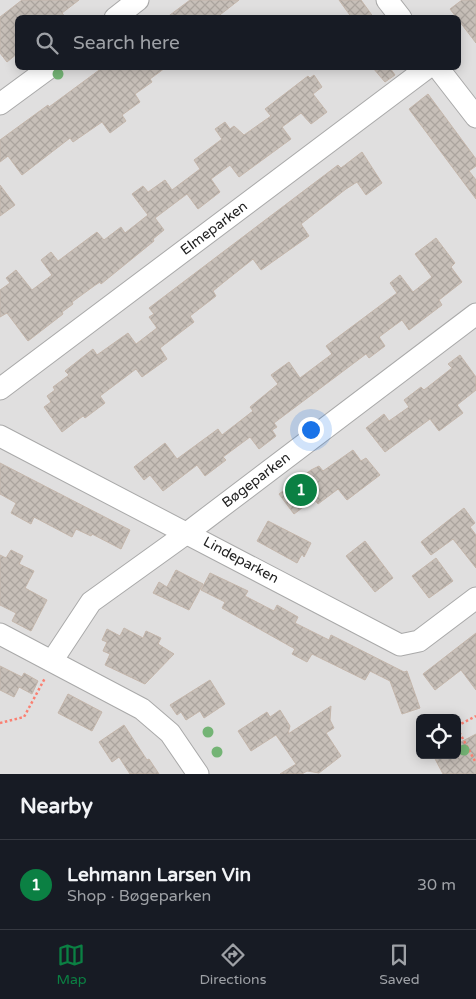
<!DOCTYPE html>
<html lang="en">
<head>
<meta charset="utf-8">
<style>
  :root { --surface:#171b24; --page:#20242c; --text:#f1f3f6; --muted:#9ea1a6; --line:#363941; --accent:#0b8043 }
  body { margin:0; font-family:"Varela Round",sans-serif; background:var(--page); color:var(--text) }
  .controls { position:absolute; right:15px; bottom:15px; display:grid; overflow:hidden; border-radius:8px; box-shadow:0 2px 12px #0003 }
  .controls button { width:45px; height:45px; display:grid; place-items:center; padding:0; border:0; border-bottom:1px solid var(--line); background:var(--surface); color:var(--text); font:25px sans-serif }
  .you { position:absolute; left:310px; top:429px; width:18px; height:18px; margin:-12px; border:4px solid #fff; border-radius:50%; background:#1a73e8; box-shadow:0 0 0 8px #1a73e833 }
  .badge { display:grid; place-items:center; width:32px; height:32px; border-radius:50%; background:var(--accent); color:#fff; font-size:16px; font-weight:700 }
  .pin { position:absolute; translate:-50% -50%; border:2px solid #fff; box-shadow:0 1px 5px #0006 }
  .list { margin:0; padding:0; list-style:none }
  h2 { display:flex; justify-content:space-between; align-items:center; height:65px; margin:0; padding:0 20px; font-size:21px }
  h2 small { font-size:16px; font-weight:400; color:var(--muted) }
  .list li { display:grid; grid-template-columns:32px 1fr auto; gap:15px; align-items:center; box-sizing:border-box; height:90px; padding:0 20px; border-top:1px solid var(--line) }
  .list b { display:block; font-size:19px; white-space:nowrap }
  .list p { margin:0; font-size:16px; white-space:nowrap; color:var(--muted) }
  .list em { font-size:16px; font-style:normal; color:var(--muted) }
  .icon { flex:none; width:28px; height:28px; fill:none; stroke:currentColor; stroke-width:2; stroke-linecap:round; stroke-linejoin:round }
  .map { position:relative; flex:none; width:476px; height:774px; overflow:hidden }
  .search { position:absolute; background:var(--surface); box-shadow:0 2px 12px #0003; left:15px; right:15px; top:15px; height:55px; display:flex; align-items:center; gap:12px; box-sizing:border-box; padding:0 18px; border-radius:8px; color:var(--muted); font-size:19px }
  .sheet { height:155px; background:var(--surface) }
  nav { display:flex; justify-content:space-around; align-items:center; box-sizing:border-box; height:70px; border-top:1px solid var(--line); background:var(--surface); font-size:14px; color:var(--muted) }
  nav a { display:grid; justify-items:center; gap:2px }
  nav .on { color:var(--accent) }
  .map>svg:first-child { display:block }
</style>
</head>
<body>
<div class="map">
<svg width="476" height="774" viewBox="0 0 476 774">
  <defs>
    <pattern id="building-cross-hatch" width="8" height="8" patternUnits="userSpaceOnUse" patternTransform="scale(1.25)"><rect width="8" height="8" fill="#c7bfb8"/><path d="M0 0l8 8M0 8l8-8" fill="none" stroke="#aba49e"/></pattern>
  </defs>
  <rect width="100%" height="100%" fill="#f2efe9"/>
  <path fill="#e0dfdf" fill-rule="evenodd" d="M0,0H476V774H0ZM18,18H458V68H18ZM420,718H457V755H420Z"/>
  <g fill="url(#building-cross-hatch)" stroke="#c4b6ab">
    <path d="M22,0H79L62,13L66,18H18V53L7,62L0,53V17Z"/>
    <path d="M190,0H239L216,18H166Z"/>
    <path d="M339,0H361L374,18H352Z"/>
    <path d="M462,0H476V43L450,9Z"/>
    <path d="M102,68H165L150,79L152,82L135,94L140,102L122,115L126,121L110,133L102,122L73,142L70,138L22,175L8,156L0,162V140L48,105L49,107Z"/>
    <path d="M373,68H390L395,75L385,82Z"/>
    <path d="M314,75L322,87L313,94L327,112L311,124L301,113L282,127L291,139L239,177L230,165L211,179L220,192L198,209L187,194L155,218L164,230L153,239L154,241L101,284L100,282L94,286L72,302L73,304L62,312L63,314L28,341L7,313L0,317V290L10,283L6,278L16,270L32,290L52,275L41,260L51,252L58,261L97,232L104,240L121,227L125,233L148,215L132,194L143,186L148,192L165,180L172,190L200,169L194,160L222,139L215,129L225,122L230,129L234,126L244,135L271,116L265,109L308,76L310,78Z"/>
    <path d="M428,94L476,159V166L469,171L476,180V199L409,109Z"/>
    <path d="M362,152L382,183L366,195L357,182L346,189L301,224L309,236L261,270L253,259L224,282L213,291L216,296L190,316L194,322L160,348L167,359L142,377L136,369L100,396L105,403L85,418L83,416L62,432L44,407L51,402L47,396L55,390L53,387L69,375L65,371L93,349L97,355L128,333L136,344L157,328L149,317L154,314L149,308L338,165L341,168Z"/>
    <path d="M0,185L15,205L0,216Z"/>
    <path d="M436,238L455,263L451,267L462,282L439,300L442,305L409,330L402,320L379,337L385,346L369,358L366,354L274,423L277,427L272,430L276,436L259,449L250,437L223,457L226,460L205,476L197,465L163,491L150,475L144,480L134,467L165,443L177,459L218,429L222,435L253,411L250,407L278,384L271,375L289,362L300,378L332,354L326,346L397,293L390,283L400,275L413,292L432,277L415,254Z"/>
    <path d="M460,355L476,377V390L457,405L463,413L439,431L430,419L385,452L366,428L384,414L389,421L409,407L404,400L421,387L424,390L452,368L448,364Z"/>
    <path d="M353,450L361,461L366,458L380,475L347,500L338,489L318,504L314,499L294,514L279,494L311,470L319,466L323,471Z"/>
    <path d="M0,463L130,530L121,549L92,534L91,536L76,529L72,537L34,517L31,524L11,513L16,503L0,494Z"/>
    <path d="M464,508L475,523L470,527L476,535V568L453,539L431,555L421,542Z"/>
    <path d="M268,521L311,543L304,557L302,554L297,563L257,541Z"/>
    <path d="M365,541L393,578L375,592L346,556Z"/>
    <path d="M11,550L23,556L19,564L34,571L25,588L47,600L31,631L12,621L16,613L0,605V555L6,558Z"/>
    <path d="M436,558L453,581L429,598L412,576Z"/>
    <path d="M176,570L203,584L189,610L153,593L159,582L167,587Z"/>
    <path d="M210,573L248,591L245,596L274,611L277,605L298,617L295,623L329,640L331,635L404,672L407,671L420,708L402,714L390,681L370,671L365,680L312,654L307,662L292,654L295,649L222,608L225,602L201,590Z"/>
    <path d="M124,628L143,638L146,631L161,638L158,644L174,654L145,684L105,665L110,654L103,651L107,642L102,640L107,629L120,636Z"/>
    <path d="M476,633V690L461,670L435,690L423,674Z"/>
    <path d="M0,666L22,677L24,673L38,681L32,694L19,687L14,697L0,690Z"/>
    <path d="M210,680L225,704L204,718L200,711L186,720L181,712L177,715L170,705Z"/>
    <path d="M68,694L102,712L92,731L58,713Z"/>
    <path d="M331,706L330,720L334,728L326,733L341,756L319,773L307,771L302,774H280L296,764L276,735L251,751L238,731L267,712L270,717L280,710L290,726L288,734Z"/>
    <path d="M124,725L147,760L149,759L159,774H130L119,757L112,762L99,742Z"/>
    <path d="M476,734V774H443L433,755H457V744Z"/>
  </g>
  <g fill="none" stroke-linecap="round" stroke-linejoin="round">
    <defs>
      <g id="minor">
        <path d="M387,0L401,18"/>
        <path d="M115,18L138,0"/>
        <path d="M438,68L476,117"/>
        <path d="M0,104L49,68"/>
        <path d="M0,389L427,68"/>
        <path d="M0,436L400,645L419,641L476,598"/>
        <path d="M0,634L142,709L170,733L198,774"/>
        <path d="M52,661L91,602L187,533L476,314"/>
      </g>
    </defs>
    <use href="#minor" stroke="#a9a9a9" stroke-width="23"/>
    <g stroke="#fa8072" stroke-width="2.5" stroke-dasharray="2.5 2.5" stroke-linecap="butt">
      <path d="M0,723L24,717L45,678"/>
      <path d="M457,726L476,716"/>
      <path d="M457,728L476,763"/>
    </g>
    <use href="#minor" stroke="#fff" stroke-width="21"/>
  </g>
  <g fill="#74b475">
    <circle cx="58" cy="74" r="5.5"/>
    <circle cx="208" cy="732" r="5.5"/>
    <circle cx="464" cy="750" r="5.5"/>
    <circle cx="217" cy="752" r="5.5"/>
  </g>
  <g text-anchor="middle" dominant-baseline="central" stroke-width="4" stroke-linejoin="round" paint-order="stroke">
    <g font-size="14" fill="#222" stroke="#fff">
      <text transform="translate(214 228) rotate(-37)">Elmeparken</text>
      <text transform="translate(256 480) rotate(-37)">Bøgeparken</text>
      <text transform="translate(241 560) rotate(28)">Lindeparken</text>
    </g>
  </g>
</svg>
<div class="controls">
<button><svg class="icon" aria-label="locate" viewBox="0 0 24 24"><circle cx="12" cy="12" r="6"/><path d="M12 2v4M12 18v4M2 12h4M18 12h4"/></svg></button>
</div>
<div class="you"></div>
<div class="pin badge" style="left:301px;top:490px">1</div>
<div class="search"><svg class="icon" aria-label="search" viewBox="0 0 24 24"><circle cx="10" cy="10" r="6"/><path d="M15 15l6 6"/></svg>Search here</div>
</div>
<section class="sheet">
<h2>Nearby<small></small></h2>
<ul class="list">
<li><span class="badge">1</span><div><b>Lehmann Larsen Vin</b><p>Shop · Bøgeparken</p></div><em>30 m</em></li>
</ul>
</section>
<nav>
<a class="on"><svg class="icon" aria-label="map" viewBox="0 0 24 24"><path d="M3 6l6-2 6 2 6-2v14l-6 2-6-2-6 2zM9 4v14M15 6v14"/></svg>Map</a>
<a><svg class="icon" aria-label="directions" viewBox="0 0 24 24"><path d="M12 3l9 9-9 9-9-9zM9 14v-3h6M13 9l2 2-2 2"/></svg>Directions</a>
<a><svg class="icon" aria-label="saved" viewBox="0 0 24 24"><path d="M7 4h10v16l-5-4-5 4z"/></svg>Saved</a>
</nav>
</body>
</html>
